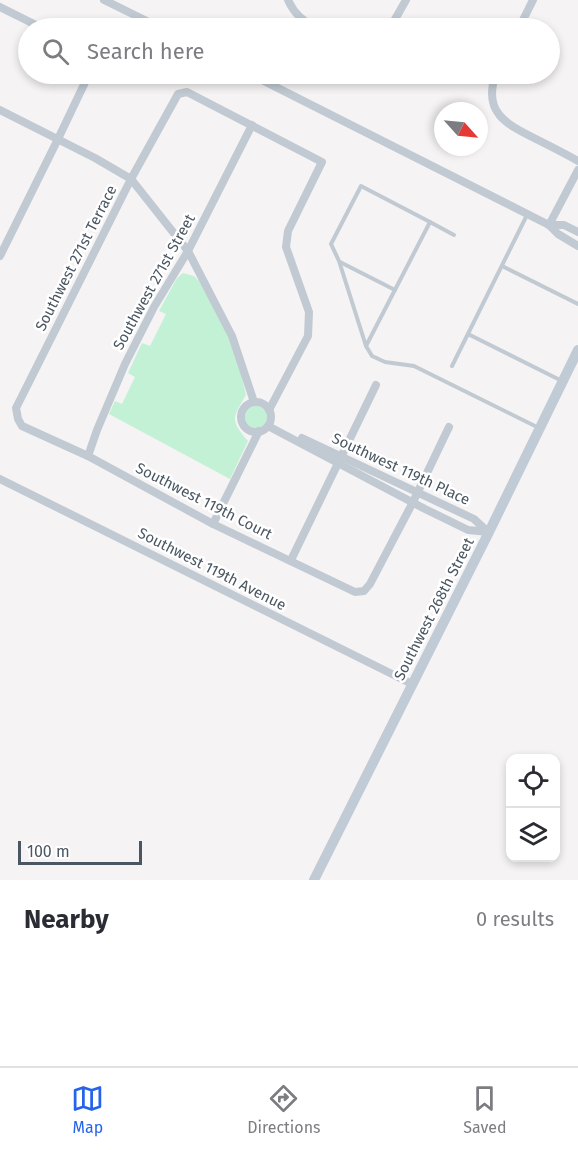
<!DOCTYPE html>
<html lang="en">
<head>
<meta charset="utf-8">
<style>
  :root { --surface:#fff; --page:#f2f2f3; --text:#2b2b33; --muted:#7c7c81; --line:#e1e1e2; --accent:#2563eb }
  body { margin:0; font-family:"Fira Sans",sans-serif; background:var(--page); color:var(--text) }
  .controls { position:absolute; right:18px; bottom:18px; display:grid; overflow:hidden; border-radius:12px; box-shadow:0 3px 9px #0003 }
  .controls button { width:54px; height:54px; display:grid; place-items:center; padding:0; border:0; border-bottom:2px solid var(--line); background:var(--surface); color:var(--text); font:30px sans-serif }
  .compass { position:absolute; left:434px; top:102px; width:54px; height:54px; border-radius:50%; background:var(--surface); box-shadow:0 3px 9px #0003; rotate:117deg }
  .scale { position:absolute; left:18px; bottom:15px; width:124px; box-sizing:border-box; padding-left:6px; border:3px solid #4a5661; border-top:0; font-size:16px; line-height:21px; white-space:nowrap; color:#4a5661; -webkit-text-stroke:4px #fff; paint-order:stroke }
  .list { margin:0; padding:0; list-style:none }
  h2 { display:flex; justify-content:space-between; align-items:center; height:78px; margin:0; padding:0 24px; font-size:26px }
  h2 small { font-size:20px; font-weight:400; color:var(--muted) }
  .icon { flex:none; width:33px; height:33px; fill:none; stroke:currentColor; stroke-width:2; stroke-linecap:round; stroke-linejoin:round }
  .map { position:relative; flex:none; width:578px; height:880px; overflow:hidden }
  .search { position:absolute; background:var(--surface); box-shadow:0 3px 9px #0003; left:18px; right:18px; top:18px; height:66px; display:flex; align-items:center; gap:15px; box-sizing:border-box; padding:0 21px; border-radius:33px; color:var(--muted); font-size:22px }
  .sheet { height:186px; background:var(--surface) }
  nav { display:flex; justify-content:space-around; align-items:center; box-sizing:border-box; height:84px; border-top:2px solid var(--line); background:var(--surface); font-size:16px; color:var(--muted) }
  nav a { display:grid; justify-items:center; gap:3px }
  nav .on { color:var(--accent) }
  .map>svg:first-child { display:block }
</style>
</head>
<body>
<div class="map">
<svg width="578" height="880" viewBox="0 0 578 880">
  <rect width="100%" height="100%" fill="#f5f3f3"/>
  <g fill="#c3f1d5">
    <path d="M183,273L194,276L199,281L223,323L239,365L246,395C232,418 230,420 248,441L230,479L109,414L115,401L122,404L135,377L128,373L142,343L150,346L166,314L159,311L177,278Z"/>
    <circle cx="256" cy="417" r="11"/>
  </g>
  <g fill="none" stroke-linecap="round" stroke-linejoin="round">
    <g stroke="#c1cad2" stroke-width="4">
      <path d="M430,222L454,235"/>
      <path d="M340,262L395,290"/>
      <path d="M502,266L578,304"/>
      <path d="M468,334L562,381"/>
      <path d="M366,346L430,222L361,186L331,244L339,261L366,346L372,356L385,362L414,366L539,428"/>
      <path d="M452,366L527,215"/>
    </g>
    <g stroke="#c1cad2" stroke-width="8">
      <path d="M104,0L161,28"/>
      <path d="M288,0C294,14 303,22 317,28"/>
      <path d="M0,7L42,28"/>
      <path d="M390,28L406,0"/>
      <path d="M519,28L533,0"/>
      <path d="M250,74L549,225L558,234L578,246"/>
      <path d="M496,74C482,112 506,124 536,139C550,146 564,153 578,161"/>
      <path d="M0,110L95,158L131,179L188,251L232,336L254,402"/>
      <path d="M549,225L578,170"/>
      <path d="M549,225H564L578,232"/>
      <path d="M0,256L58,139L89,74"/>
      <circle cx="256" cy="417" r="15"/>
      <path d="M269,410L308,336L309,312L286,247L288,231L322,162L187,92L178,94L131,179L16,408L18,419L22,426L88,456L213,524L355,592L364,591L370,584L413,502L449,427"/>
      <path d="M268,426L425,509L468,530L489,532"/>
      <path d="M302,438L474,519L488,532"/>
      <path d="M88,456L97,430L125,364L154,307L188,251L252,125"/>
      <path d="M0,479L412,684"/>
      <path d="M213,524L259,431"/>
      <path d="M291,560L376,385"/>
    </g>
    <path stroke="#c1cbd6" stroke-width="10" d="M314,880L489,532L578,350"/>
  </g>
  <g text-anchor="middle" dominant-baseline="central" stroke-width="5" stroke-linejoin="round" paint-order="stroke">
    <g font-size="15" fill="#4a5661" stroke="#fff">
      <text transform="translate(76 258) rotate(-63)">Southwest 271st Terrace</text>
      <text transform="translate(154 282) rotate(-61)">Southwest 271st Street</text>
      <text transform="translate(401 469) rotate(25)">Southwest 119th Place</text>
      <text transform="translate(204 501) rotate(27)">Southwest 119th Court</text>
      <text transform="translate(212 569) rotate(27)">Southwest 119th Avenue</text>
      <text transform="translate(434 609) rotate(-63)">Southwest 268th Street</text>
    </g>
  </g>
</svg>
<div class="controls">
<button><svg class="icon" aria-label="locate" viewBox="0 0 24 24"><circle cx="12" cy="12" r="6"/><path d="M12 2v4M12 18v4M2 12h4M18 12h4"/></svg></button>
<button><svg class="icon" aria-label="layers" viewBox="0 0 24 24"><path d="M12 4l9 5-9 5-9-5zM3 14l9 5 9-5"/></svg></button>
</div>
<svg class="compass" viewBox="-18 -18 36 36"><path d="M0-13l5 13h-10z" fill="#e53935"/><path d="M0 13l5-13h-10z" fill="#7c7c81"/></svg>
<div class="scale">100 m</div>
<div class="search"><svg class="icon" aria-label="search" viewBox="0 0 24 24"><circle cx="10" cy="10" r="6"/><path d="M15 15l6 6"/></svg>Search here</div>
</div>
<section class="sheet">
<h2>Nearby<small>0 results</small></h2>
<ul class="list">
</ul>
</section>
<nav>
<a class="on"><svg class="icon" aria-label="map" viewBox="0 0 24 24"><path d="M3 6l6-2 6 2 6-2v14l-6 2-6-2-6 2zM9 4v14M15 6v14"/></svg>Map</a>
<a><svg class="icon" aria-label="directions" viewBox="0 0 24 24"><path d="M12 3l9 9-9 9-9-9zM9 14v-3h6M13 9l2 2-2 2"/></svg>Directions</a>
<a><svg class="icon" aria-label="saved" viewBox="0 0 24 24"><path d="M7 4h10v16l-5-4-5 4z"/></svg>Saved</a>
</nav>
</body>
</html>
